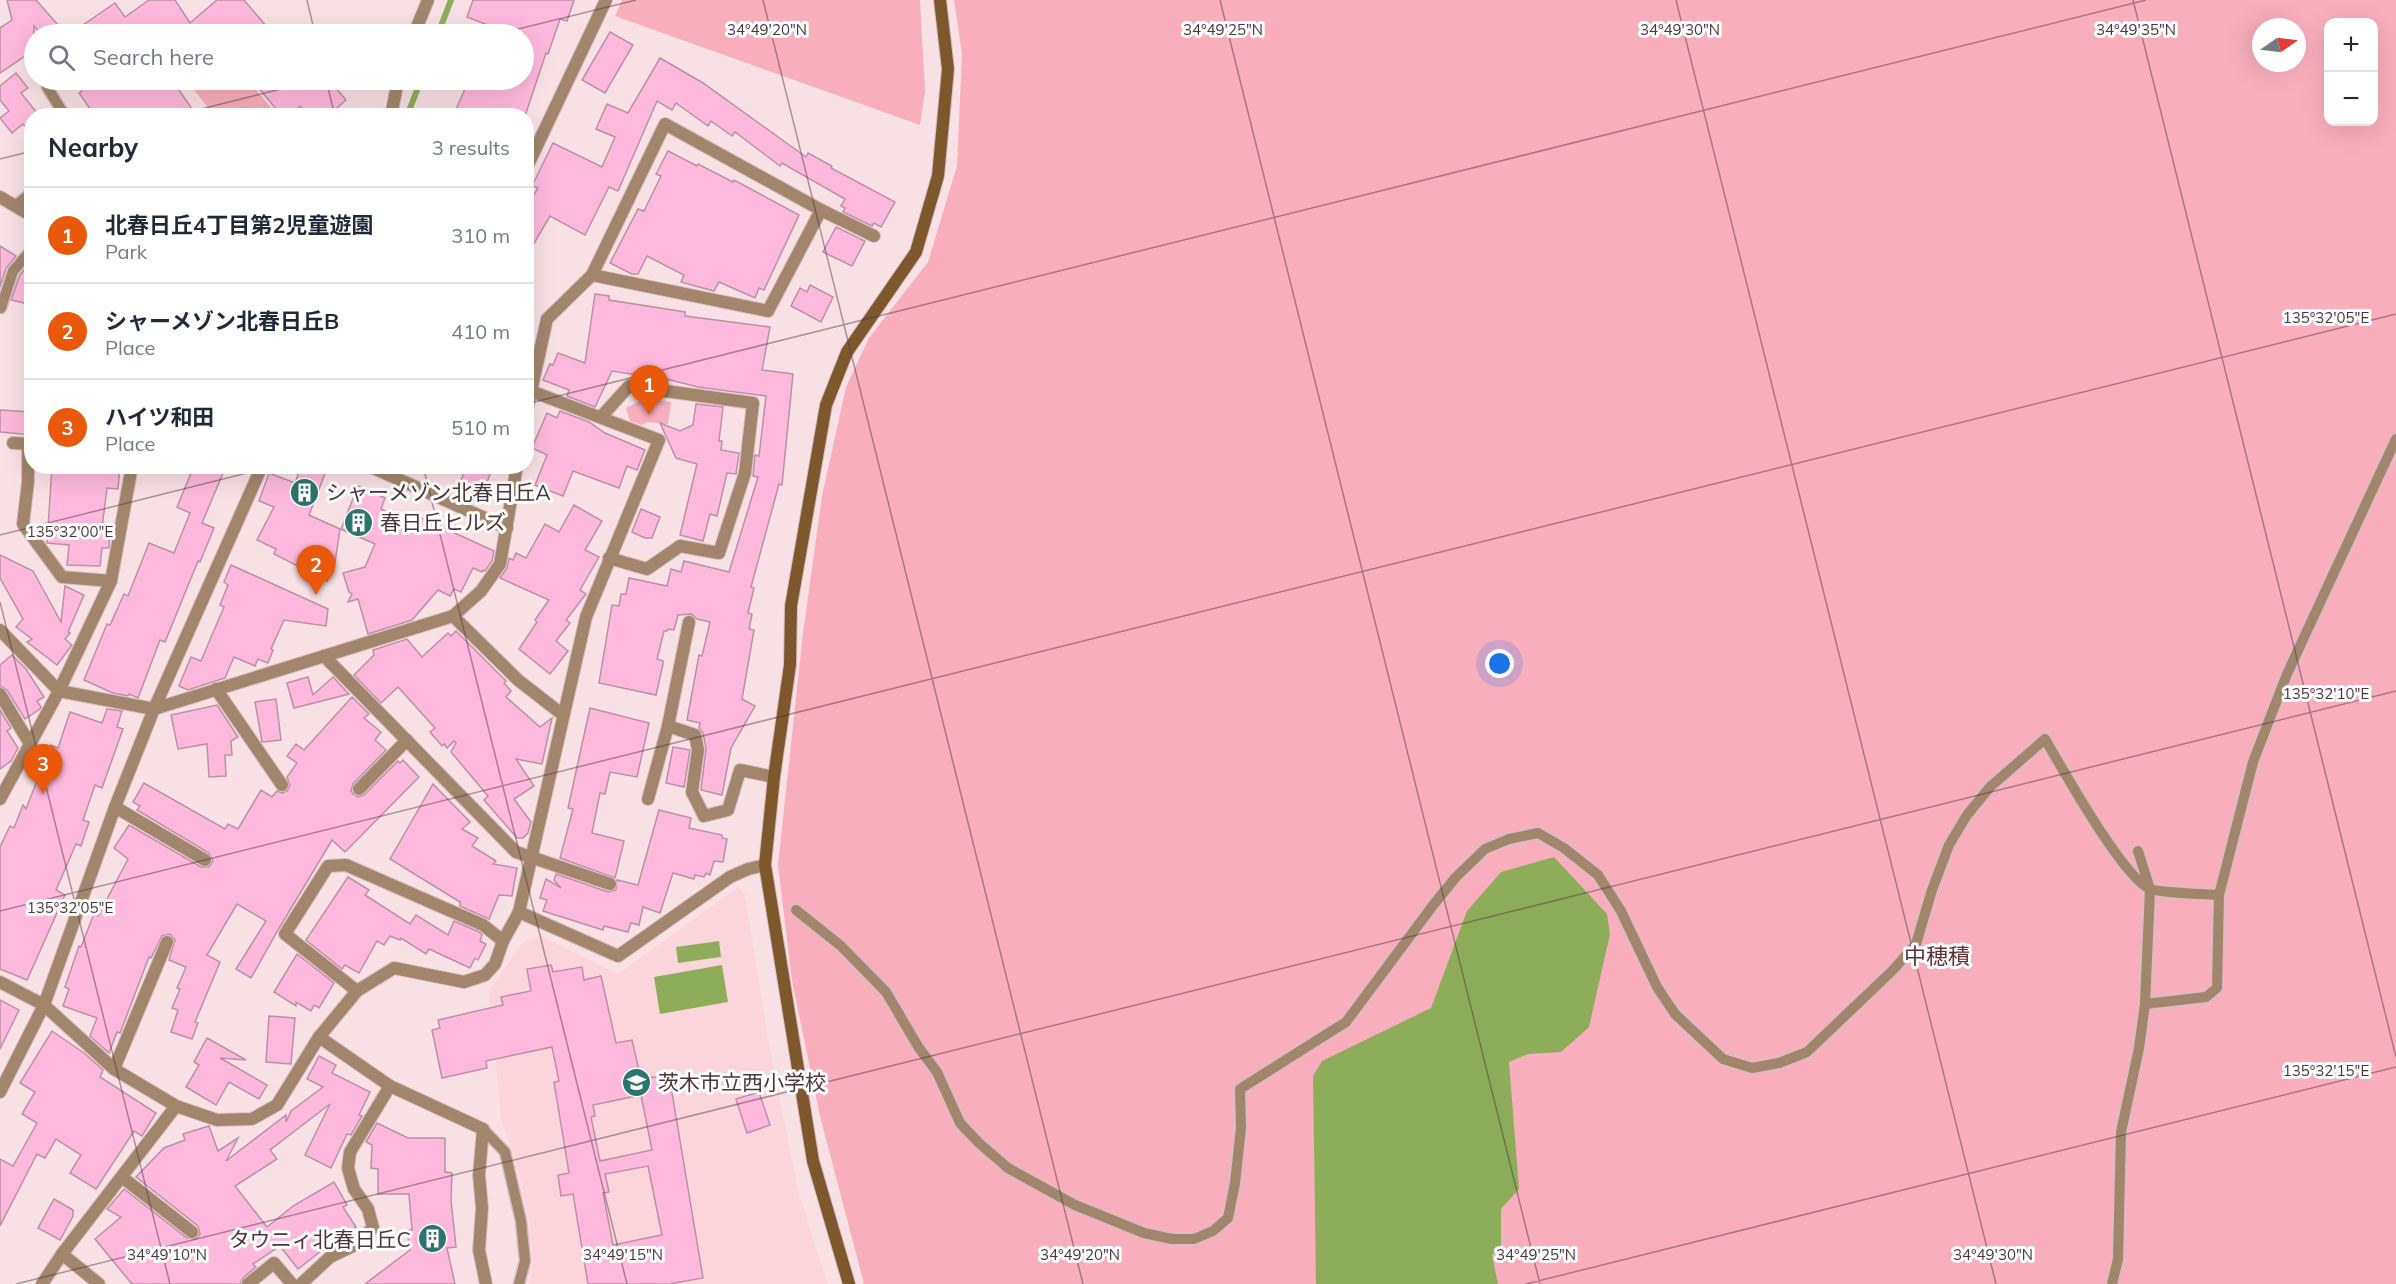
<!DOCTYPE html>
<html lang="en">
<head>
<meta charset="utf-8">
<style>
  :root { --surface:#fff; --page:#f2f2f3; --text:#1f2937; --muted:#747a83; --line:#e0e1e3; --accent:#ea580c }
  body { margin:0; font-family:Mulish,"Noto Sans JP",sans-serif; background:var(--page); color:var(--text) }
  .controls { position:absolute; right:18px; top:18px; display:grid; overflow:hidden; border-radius:12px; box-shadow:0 6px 24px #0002 }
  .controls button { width:54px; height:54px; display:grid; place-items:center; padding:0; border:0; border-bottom:2px solid var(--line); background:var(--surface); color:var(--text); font:30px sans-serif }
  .compass { position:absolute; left:2252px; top:18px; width:54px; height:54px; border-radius:50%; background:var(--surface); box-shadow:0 6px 24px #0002; rotate:76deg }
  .you { position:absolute; left:1500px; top:664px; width:21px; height:21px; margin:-15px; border:4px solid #fff; border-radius:50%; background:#1a73e8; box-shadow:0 0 0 9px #1a73e833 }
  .badge { display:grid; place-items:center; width:39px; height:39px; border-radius:50%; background:var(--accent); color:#fff; font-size:20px; font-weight:700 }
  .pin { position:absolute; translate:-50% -50px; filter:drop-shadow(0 2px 3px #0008) }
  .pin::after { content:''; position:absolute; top:32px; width:21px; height:18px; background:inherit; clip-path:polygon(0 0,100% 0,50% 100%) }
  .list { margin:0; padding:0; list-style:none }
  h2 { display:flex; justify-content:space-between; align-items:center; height:78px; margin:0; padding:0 24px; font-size:26px }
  h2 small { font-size:20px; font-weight:400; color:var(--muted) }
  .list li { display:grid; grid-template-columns:39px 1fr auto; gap:18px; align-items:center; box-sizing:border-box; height:96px; padding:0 24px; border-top:2px solid var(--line) }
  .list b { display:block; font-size:22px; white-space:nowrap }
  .list p { margin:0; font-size:20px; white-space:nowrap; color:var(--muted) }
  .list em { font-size:20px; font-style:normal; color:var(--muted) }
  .icon { flex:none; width:33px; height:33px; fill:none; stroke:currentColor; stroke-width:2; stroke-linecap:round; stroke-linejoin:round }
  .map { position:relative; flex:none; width:2396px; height:1284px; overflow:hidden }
  .search { position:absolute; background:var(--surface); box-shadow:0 6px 24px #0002; left:24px; top:24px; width:510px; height:66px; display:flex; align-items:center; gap:15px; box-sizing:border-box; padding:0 21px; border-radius:33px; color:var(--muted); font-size:22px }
  .panel { position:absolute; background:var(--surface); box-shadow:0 6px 24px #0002; left:24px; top:108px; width:510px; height:366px; border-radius:24px }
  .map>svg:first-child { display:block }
</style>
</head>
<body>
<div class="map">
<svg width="2396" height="1284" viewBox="0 0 2396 1284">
  <rect width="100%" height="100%" fill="#f8e1e5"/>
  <path fill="#fcd4db" d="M738,887L745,894L769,1045L799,1194L828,1284H528L534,1262L528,1216L515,1157L501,1119L489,991L523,942L541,936L618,974Z"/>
  <g fill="#f9aebd" fill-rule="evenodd">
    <path d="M622,0H920L925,91L920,125L615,16Z"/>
    <path d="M954,0H2396V1284H864L820,1116L792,981L778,865L803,633L822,496L846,387L869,338L928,262L957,166L962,54ZM2328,22H2374V122H2328ZM2261,27H2297V63H2261Z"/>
    <path d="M186,80H248L277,115H214Z"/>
    <path d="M644,399L671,402L668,424L648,422L642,425L630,421L626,408Z"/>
  </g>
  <g fill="#8ead5b">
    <path d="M1554,857L1607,914L1610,934L1589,1027L1561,1052L1528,1054L1509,1062L1519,1189L1501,1209V1246L1492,1255L1498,1284H1316L1313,1076L1322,1061L1431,1008L1467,911L1501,872Z"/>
    <path d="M719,941L721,957L678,963L676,947Z"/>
    <path d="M722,965L728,1002L660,1014L654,977Z"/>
  </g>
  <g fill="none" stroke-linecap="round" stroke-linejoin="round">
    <g stroke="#8ead5b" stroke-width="6">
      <path d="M438,34L451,0"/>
      <path d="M407,116L421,80"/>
    </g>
  </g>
  <g fill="#feb9dd" stroke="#be8fa8" stroke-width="1.5" fill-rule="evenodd">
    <path d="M7,0H36L66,34H41L34,26V50L0,73V28L12,20Z"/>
    <path d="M149,0H175L190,23L217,0H244L273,34H70L115,3L125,17Z"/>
    <path d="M473,0H574L567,21L560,19L548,54L546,53L525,116H453L469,80H524V34H496L498,29L467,17Z"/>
    <path d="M610,32L633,45L605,93L582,80Z"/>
    <path d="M660,58L703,83L806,157L808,153L832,166L831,168L895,202L881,227L874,223L872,226L843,212L845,208L841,206L845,199L782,163L780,166L735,132L732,136L711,121L708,126L676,103L672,110L657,101L618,191L609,187L585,235L550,216L526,257V208L538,188L532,186L553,143L602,167L615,137L596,129L607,104L628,113Z"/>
    <path d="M16,73L28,88L21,93L37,113L32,116V134L23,124L12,133L0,118L9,111L0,100V86Z"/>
    <path d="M74,80H172L197,116H95L79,93L82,91Z"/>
    <path d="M252,80H329L346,100L328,116H308L300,106L289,116H282Z"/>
    <path d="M668,151L697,166L698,164L733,182L734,180L799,215L764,290L759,288L755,298L719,282L714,291L681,282L684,275L647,256L638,274H632L610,263L638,209L644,211L661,176L656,174Z"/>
    <path d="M836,227L865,241L852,266L823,252Z"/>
    <path d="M0,246L16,256L6,268L0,287Z"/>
    <path d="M29,264L32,265V305L11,300L20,275Z"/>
    <path d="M810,285L833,297L821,322L791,306L800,288L807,292Z"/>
    <path d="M595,294L609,296V300L685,312V316L770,327L762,370L793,374L782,485L779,484L751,587L754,588L748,613L752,614L749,629L754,630L742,699L755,706L731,748L722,795L701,790L706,748L703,733L699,728L700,723L687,720L699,655L702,656L710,622L697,619L691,614L678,615L674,630L668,629L667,631H664L657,659L663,661V664L656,695L599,683L612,605L619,606L621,594H626L629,578L667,586L671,569L681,572L684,561L729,572L758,477L753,476L755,455L759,456L766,396L698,387L670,380L612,371L595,407L567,396L569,390L543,380L550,364L553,365L558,353L585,363Z"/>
    <path d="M696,404L723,407L719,441H722L721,450L739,453L736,474L727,473L717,516L710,514L703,541L680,535L697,464L676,458L660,423L680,431L693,425Z"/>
    <path d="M0,410L32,412V435L0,432Z"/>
    <path d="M560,411L589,422L605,433L645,450L637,470L627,466L619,488L573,471L563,496L535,485L547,455L532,448L547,413L557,418Z"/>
    <path d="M52,466H120L118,489L107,488L102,528L110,529L109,548H102L100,566L67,565L69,545L47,543Z"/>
    <path d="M194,466H226L202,523L214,528L200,562L198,561L165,642L160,640L138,698L129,694L128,696L113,693L84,680L107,624L110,625L124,594L128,596L149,543L174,553L190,513L177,507Z"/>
    <path d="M301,466H328L309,515L340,529L335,562L327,581L274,554L276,549L257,540L274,507L259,501L269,473L295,483Z"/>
    <path d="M467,466H493L482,496L458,487Z"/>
    <path d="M358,486L385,498L381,509L408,522L413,514L494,551L492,561L485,571L483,570L482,572L473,568L461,592L454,589L450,596L438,590L412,620L368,634L358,599L348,602L352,594L349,592L343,573L365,567L375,544L341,529Z"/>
    <path d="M574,505L602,521L585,550L599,557L580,590L586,594L566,620L570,623L556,641L568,651L550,674L519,649L537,622L535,620L549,600L500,578L507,568L509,558L513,560L516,553L526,558L545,524L559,532Z"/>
    <path d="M641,509L660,517L652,538H645L632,532Z"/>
    <path d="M0,555L33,571L61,622L65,586L84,595L68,632L70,633L65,639L72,645L57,665L27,642L32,639L16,627L23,619L0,578Z"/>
    <path d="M231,565L328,609L326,626L284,620L271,649L273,650L268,663L258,659L255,666L234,657L225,678L188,690L179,686L191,657L201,661L212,635L224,607L220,605L228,585L224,582Z"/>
    <path d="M456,631L506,681L504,683L511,691L506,697L540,727L552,718L542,764L516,759L534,786L514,799L531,822L528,833L523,838H517L484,800L488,796L451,752L456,743L454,741L447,748L444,744L442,746L430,732L435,728L398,687L381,703L354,675L374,655L373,650L407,639L422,657L448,633L451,636Z"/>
    <path d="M12,655L26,669L44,697L37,701L41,707L40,709L25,719L7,690L0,686V665Z"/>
    <path d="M308,677L313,695L333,677L349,694L294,708L287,683Z"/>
    <path d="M352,697L369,714L364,718L381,732L375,740L386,750L353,784L351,791L353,794L358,797L364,795L398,761L400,763L403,760L419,777L345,852L332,840L278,930L251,978L236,969L266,921L237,904L207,955L220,962L195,1022L198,1023L192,1039L171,1032L178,1010L172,1008L180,989L177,988L186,967L169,960L175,940L170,934L162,936L151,958L149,957L122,1028L120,1033L117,1032L109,1053L90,1036L97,1018L63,1006L69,989L65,987L79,946L81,947L94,914L98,916L128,859L114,848L129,825L201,867H209L213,861L209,853L137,810L140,806L133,802L144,783L225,829L228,824L238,829L261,790L272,797L277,791L282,793L287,791L290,785L287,777L297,763L287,756L296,744L304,750Z"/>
    <path d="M276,699L281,740L262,742L255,702Z"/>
    <path d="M217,705L238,737L231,741L232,755H225L226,776L209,777L207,744L178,749L171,715Z"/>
    <path d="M590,708L649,723L637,777L610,772L605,794L600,793L592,833L624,841L615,878L560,858L573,809L568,808Z"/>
    <path d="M107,709L122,711L117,727L123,729L102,788L95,785L83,820L89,822L81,846L76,844L56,890L65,895L27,980L0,969V847L10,826L14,828L23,805L26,809L51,745L58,748L70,712L102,723Z"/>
    <path d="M0,710L11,728L7,731L18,748L11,761L0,769Z"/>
    <path d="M673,747L690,750L684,787L666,783Z"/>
    <path d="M433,784L470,822L462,829L478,838L472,846L496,861L493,864L517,868L512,896L499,895L489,919L460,906V902L390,859Z"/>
    <path d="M659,810L691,818L689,828L722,835V838L727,839L723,862L714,861L710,875L706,873L704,877L695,875L694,879L673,873L660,913L643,907L639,925L631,923L628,932L604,926L603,930L543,911L547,900L540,898L546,879L561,888L554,880L556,874L608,892L616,890L617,880L638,885Z"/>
    <path d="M348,877L369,890L365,895L410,924L416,915L448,935L454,921L479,932L482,935L480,941L486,944L478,960L475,958L470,968L429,949L426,954L401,938L400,940L390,936L384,945L377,941L359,973L345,965L342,969L306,940Z"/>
    <path d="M297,954L334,983L319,1008L314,1005L311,1011L296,1002V1006L274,992Z"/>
    <path d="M551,965L553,972L582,967L584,980L601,976L616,1043L632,1040L641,1079L669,1075L703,1278L669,1284H588L573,1194L561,1196L558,1175L569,1173L554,1082L559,1081L552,1047L486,1061L487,1068L442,1078L432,1030L440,1028L438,1020L503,1005L501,997L531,991L527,969ZM641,1095L652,1150L600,1161L591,1117L595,1116L593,1105ZM648,1166L662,1235L613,1245L603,1193L609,1192L605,1174Z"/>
    <path d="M0,1000L19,1010L0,1049Z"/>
    <path d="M269,1016L295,1018L291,1064L266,1062Z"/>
    <path d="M52,1031L84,1053L103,1070L100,1077L156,1113L142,1136L134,1131L96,1189L70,1173L81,1155L56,1139L45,1158L37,1154L0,1226V1159L13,1166L37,1123L22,1114L35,1092L20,1083Z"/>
    <path d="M207,1038L246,1060L220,1058L267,1085L259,1099L229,1082L216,1105L186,1087L199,1065L194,1062Z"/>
    <path d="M319,1056L336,1065L332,1073L370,1092L359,1115L362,1116L351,1135L347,1134L331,1168L305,1155L330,1104L270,1150L277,1159L235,1186L267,1227L293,1206L334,1182L347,1205L343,1207L356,1227L335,1240L298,1269L280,1246L253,1264L256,1267L243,1278L240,1284H132L95,1239L121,1217L107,1209L113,1202L124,1189L187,1238L196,1239L200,1234L198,1226L136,1177L164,1148L185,1140L183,1134L209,1126L218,1151L238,1138L226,1161L286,1115V1122L291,1111L323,1087L307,1079Z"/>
    <path d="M759,1092L770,1125L747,1133L736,1099Z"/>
    <path d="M377,1123L408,1138H445V1172L452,1173L451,1200L456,1247L447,1248L455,1284H365L410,1250L407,1230H412L409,1194H378V1169L371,1168L372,1145L366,1142Z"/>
    <path d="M54,1199L73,1210V1216L60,1240L38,1228Z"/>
  </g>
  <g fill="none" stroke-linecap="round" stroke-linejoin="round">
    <defs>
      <g id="lane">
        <path d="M47,87L65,116"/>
        <path d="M15,206L32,192"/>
        <path d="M1,308L13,271L32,249"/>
        <path d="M796,910L841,946L886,992L919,1048L937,1072L960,1123L979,1143L1008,1168L1075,1205L1144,1233L1172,1239H1194L1213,1231L1228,1218L1235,1183L1241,1128L1240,1089L1346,1022L1434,904L1456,877L1485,849L1509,839L1538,833L1564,848L1598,875L1621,911L1657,987L1675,1014L1723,1059L1752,1068L1779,1063L1807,1052L1893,970L1916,944L1932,890L1949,845L1967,815L1990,787L2045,739C2062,768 2123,878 2150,889C2161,893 2204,894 2219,895"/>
        <path d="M2145,1004L2206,997L2217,988L2219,895L2253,762L2287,674L2396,439"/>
        <path d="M483,1129L505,1152L521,1221L525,1261L519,1284"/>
        <path d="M2112,1284L2118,1259L2121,1132L2139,1048L2145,1004L2150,889L2138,851"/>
      </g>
      <g id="street">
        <path d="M414,34L428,0"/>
        <path d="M391,116L398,80"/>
        <path d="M526,169L606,0"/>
        <path d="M0,197L32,216"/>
        <path d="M592,275L665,124L821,210L874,236"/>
        <path d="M526,414L547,319L592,275L768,311L821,210"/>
        <path d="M601,417L629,386L753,403L745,473L719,553L680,546L647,569L609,558"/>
        <path d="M13,443L32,444"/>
        <path d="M28,444V482L23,524L62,577L111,581"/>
        <path d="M369,466L507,528"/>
        <path d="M453,616L518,680L563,715"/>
        <path d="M0,630L59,691L154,709L453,616L481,591L500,564L517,466"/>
        <path d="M324,656L516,852L610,884"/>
        <path d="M216,689L282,785"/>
        <path d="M0,694L30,744"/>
        <path d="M668,726L695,735L698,750L692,792L704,816L728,810L740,770L774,777"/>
        <path d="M359,789L407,740"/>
        <path d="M0,799L59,691L111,581L132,466"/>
        <path d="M648,799L668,726L689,622"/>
        <path d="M115,807L205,860"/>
        <path d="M519,912L586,617L659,440L531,391"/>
        <path d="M0,982L44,1005L114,1069L176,1106L217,1120L252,1119L277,1105L319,1037L357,991L394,968L464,982L485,975L495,964L503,941L519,912L618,956L730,877L748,869L765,865"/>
        <path d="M357,991L285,934L328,866L346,865L483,925L503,941"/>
        <path d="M319,1037L390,1086L483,1129L479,1175L482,1208L479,1250L486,1284"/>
        <path d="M114,1069L167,942"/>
        <path d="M0,1092L44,1005L115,807L154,709L262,466"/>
        <path d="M122,1177L192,1232"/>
        <path d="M62,1254L99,1284"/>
        <path d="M42,1284L62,1254L176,1106"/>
        <path d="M248,1284L274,1263L292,1284"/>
        <path d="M301,1284L330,1257L353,1246L373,1228L368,1209L354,1189L348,1168L350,1152L390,1086"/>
      </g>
      <path id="secondary" d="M849,1284L813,1161L765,865L774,777L790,665L791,606L826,405L847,352L916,252L938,176L948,69L940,0"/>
    </defs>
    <use href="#lane" stroke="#d5bec3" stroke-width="13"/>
    <use href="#street" stroke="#d5bec3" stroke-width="14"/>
    <use href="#secondary" stroke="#d5bec3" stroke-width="14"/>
    <use href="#lane" stroke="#a1866b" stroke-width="10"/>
    <use href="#street" stroke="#a1866b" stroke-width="12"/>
    <use href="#secondary" stroke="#7e572d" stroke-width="12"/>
  </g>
  <path fill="none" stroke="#4b3439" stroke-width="1.5" stroke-opacity="0.45" d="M307,0L315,34M763,0L1083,1284M1220,0L1540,1284M1676,0L1996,1284M2133,0L2396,1057M498,34L636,0M326,80L335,116M173,116L317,80M0,159L32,151M526,404L2146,0M423,466L627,1284M0,535L275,466M0,602L170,1284M0,911L2396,314M16,1284L2396,691M1526,1284L2396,1067"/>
  <defs>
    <symbol id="building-disc" viewBox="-11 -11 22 22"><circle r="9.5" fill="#2c746d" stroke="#fff"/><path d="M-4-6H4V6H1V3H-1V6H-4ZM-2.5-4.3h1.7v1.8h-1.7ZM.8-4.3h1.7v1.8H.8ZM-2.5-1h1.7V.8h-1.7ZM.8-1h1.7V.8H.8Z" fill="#fff"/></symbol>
    <symbol id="school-disc" viewBox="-11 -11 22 22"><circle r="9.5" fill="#2c746d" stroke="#fff"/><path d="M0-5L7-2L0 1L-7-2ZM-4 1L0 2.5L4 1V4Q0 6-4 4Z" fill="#fff"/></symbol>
  </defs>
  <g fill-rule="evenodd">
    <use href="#building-disc" x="288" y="476" width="33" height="33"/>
    <use href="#building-disc" x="342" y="506" width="33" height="33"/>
    <use href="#school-disc" x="620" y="1066" width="33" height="33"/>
    <use href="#building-disc" x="416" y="1222" width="33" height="33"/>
  </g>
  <g text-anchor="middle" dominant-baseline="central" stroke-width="6" stroke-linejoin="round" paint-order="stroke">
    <g font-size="21" fill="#4b3439" stroke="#fff" text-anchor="start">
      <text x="326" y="492">シャーメゾン北春日丘A</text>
      <text x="380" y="522">春日丘ヒルズ</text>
      <text x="658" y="1082">茨木市立西小学校</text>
      <text x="411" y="1239" text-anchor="end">タウニィ北春日丘C</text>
    </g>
    <g font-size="22" fill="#5e313b" stroke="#fff">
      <text x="1937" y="956">中穂積</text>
    </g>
  </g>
  <g font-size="15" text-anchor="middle" fill="#4b3439" stroke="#fff" stroke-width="6" stroke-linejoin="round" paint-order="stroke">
    <text x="2136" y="35">34°49'35"N</text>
    <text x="767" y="35">34°49'20"N</text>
    <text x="1223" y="35">34°49'25"N</text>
    <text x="1680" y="35">34°49'30"N</text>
    <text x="2326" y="323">135°32'05"E</text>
    <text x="70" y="537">135°32'00"E</text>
    <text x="2326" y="699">135°32'10"E</text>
    <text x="70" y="913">135°32'05"E</text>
    <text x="2326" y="1076">135°32'15"E</text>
    <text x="167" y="1260">34°49'10"N</text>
    <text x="623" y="1260">34°49'15"N</text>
    <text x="1080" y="1260">34°49'20"N</text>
    <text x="1536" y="1260">34°49'25"N</text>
    <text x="1993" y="1260">34°49'30"N</text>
  </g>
</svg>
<div class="controls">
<button>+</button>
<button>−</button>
</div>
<svg class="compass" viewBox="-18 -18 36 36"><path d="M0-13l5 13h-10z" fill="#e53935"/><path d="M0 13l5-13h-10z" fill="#747a83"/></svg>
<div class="you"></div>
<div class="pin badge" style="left:649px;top:415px">1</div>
<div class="pin badge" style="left:316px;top:595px">2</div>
<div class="pin badge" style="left:43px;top:794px">3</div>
<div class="search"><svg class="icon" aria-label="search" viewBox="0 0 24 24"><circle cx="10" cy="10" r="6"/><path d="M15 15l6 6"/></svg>Search here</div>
<section class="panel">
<h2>Nearby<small>3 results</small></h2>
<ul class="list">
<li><span class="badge">1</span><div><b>北春日丘4丁目第2児童遊園</b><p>Park</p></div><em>310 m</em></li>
<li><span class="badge">2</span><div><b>シャーメゾン北春日丘B</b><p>Place</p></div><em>410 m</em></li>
<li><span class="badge">3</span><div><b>ハイツ和田</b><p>Place</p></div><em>510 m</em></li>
</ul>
</section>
</div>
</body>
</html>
